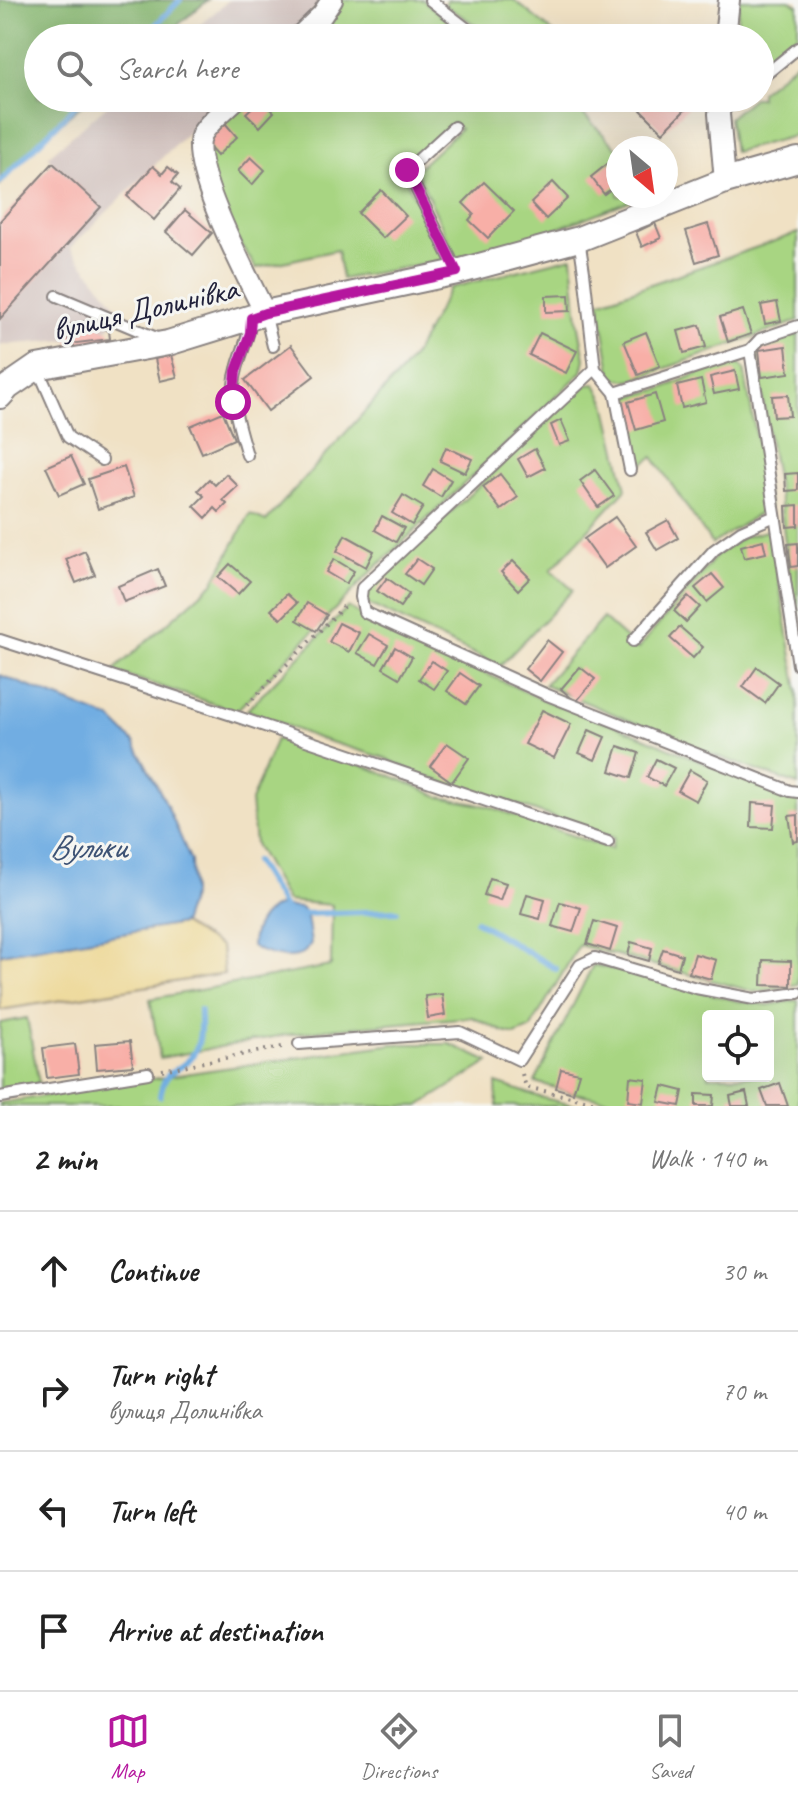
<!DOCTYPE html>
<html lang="en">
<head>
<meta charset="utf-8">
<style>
  :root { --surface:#fff; --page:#f6f6f6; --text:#222; --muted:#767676; --line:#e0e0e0; --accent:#b5179e }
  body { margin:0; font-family:Caveat,sans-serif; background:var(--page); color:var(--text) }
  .controls { position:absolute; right:24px; bottom:24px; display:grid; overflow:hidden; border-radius:8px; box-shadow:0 8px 32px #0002 }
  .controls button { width:72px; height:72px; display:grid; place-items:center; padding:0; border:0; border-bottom:2px solid var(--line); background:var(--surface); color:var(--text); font:40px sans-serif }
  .compass { position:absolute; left:606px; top:136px; width:72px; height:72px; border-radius:50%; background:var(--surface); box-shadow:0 8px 32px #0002; rotate:151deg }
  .stop { position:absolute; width:24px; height:24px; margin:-18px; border:6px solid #b5179e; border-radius:50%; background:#fff }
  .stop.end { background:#b5179e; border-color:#fff; box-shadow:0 2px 8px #0008 }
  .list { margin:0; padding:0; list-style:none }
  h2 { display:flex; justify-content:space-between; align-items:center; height:104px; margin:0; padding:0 32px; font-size:34px }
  h2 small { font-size:26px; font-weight:400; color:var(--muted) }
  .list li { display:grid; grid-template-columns:52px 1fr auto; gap:24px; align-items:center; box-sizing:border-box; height:120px; padding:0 32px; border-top:2px solid var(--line) }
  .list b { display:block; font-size:30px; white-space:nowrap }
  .list p { margin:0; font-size:26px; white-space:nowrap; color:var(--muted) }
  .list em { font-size:26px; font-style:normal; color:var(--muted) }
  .icon { flex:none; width:44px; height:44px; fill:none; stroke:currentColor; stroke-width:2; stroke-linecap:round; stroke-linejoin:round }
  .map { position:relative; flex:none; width:798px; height:1106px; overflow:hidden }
  .search { position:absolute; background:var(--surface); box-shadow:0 8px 32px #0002; left:24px; right:24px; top:24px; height:88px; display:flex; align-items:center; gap:20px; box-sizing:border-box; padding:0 28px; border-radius:44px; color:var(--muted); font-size:30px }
  .sheet { height:584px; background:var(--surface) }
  nav { display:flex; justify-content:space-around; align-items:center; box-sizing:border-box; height:112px; border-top:2px solid var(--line); background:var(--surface); font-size:22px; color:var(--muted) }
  nav a { display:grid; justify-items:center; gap:4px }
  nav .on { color:var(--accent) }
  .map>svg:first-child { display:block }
</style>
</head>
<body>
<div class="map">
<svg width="798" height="1106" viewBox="0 0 798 1106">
  <rect width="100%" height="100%" fill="#f6f6f2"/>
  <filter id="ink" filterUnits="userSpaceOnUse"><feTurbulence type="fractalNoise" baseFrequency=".0125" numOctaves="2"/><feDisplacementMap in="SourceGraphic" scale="16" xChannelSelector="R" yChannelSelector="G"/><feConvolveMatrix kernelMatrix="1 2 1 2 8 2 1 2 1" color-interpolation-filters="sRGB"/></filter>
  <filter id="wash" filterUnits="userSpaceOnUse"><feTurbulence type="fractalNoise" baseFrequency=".006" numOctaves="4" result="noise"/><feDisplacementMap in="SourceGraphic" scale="32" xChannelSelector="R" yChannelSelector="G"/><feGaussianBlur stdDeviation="1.8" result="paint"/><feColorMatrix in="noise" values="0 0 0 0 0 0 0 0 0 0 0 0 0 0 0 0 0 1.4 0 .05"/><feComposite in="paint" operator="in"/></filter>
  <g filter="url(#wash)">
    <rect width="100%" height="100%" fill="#f0e1c4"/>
    <g fill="#d0c0bc">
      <path d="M229,0H320L311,14L285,38H185Z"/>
      <path d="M116,98H223L70,248L121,311L107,329L110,339L69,344L68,340L0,345V221L52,163L48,156Z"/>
    </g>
    <g fill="#a8d582" stroke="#657c5e" stroke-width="2" fill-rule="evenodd">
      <path d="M340,0H423L469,38H306Z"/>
      <path d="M447,0H514L560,38H476L483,30L445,5Z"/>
      <path d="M739,0H789L798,5V34L769,59L760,55V38H736Z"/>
      <path d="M798,61V135L734,152L729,118L753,98H760V92Z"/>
      <path d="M244,98H567L618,149V196H642L548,232L457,259L416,170L460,129L453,123L400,168L446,260L342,279L337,250L256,268L230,228L209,168L208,133Z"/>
      <path d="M798,233V321L630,381L612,378L599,302Z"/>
      <path d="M572,257L578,321L585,359L582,372L369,574L236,711L113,671L213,583L250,514L266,521L404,368L414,355L450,288Z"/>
      <path d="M798,334V646L779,494L766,421L756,350Z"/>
      <path d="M733,359L744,369L769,507L712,544L653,457L636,468L621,398L661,389Z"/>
      <path d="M596,384L606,403L626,489L551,570L573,590L500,666L368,604L364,598L368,590L586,385Z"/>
      <path d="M770,530L798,692V785L708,753L544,685L603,618L638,649L717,555L743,537Z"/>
      <path d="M348,607L371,621L546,701L580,714L615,725L779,794L798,800V984L755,992L579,945L530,1029L515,1035L504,1032L472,1017L329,1029L279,1036L160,1058L150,999L331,966L332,905L287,901L255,844L251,801L276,739L367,767L402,780L440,797L487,806L611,849L614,838L494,797L457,787L420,775L385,758L317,738L247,710Z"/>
      <path d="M593,965L617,970L738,1001L768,1005L798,1000V1106H641L573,1093L535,1082ZM708,1016H768V1076H708Z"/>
      <path d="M27,1018L39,1083L0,1089V1023Z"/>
      <path d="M394,1044H450L489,1062L419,1106H0V1103L204,1071Z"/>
      <path d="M496,1083L543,1098L578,1106H497Z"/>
    </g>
    <path fill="#86b670" stroke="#546c56" stroke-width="2" d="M0,0H208L162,38H38V98H90L41,140L0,185Z"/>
    <path fill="#eeda9e" stroke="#887e6c" stroke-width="2" d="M182,924L221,947L224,974L0,1010V954Z"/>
    <g fill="#71ade2" stroke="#4a688e" stroke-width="2">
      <path d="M0,675L111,719L134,742L165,801L191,861L192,894L182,924L0,954Z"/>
      <path d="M277,906L301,908L307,916L311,943C308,949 304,954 297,956C284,959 262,954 252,946C252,929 261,914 277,906Z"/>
    </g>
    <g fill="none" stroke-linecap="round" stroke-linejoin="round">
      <g stroke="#71ade2" stroke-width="6">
        <path d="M143,38L180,0"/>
        <path d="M0,182L83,98"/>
        <path d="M255,861L286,911"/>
        <path d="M300,914L397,911"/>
        <path d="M476,921L556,969"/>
        <path d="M160,1096C165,1065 180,1074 192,1056C202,1042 200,1026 200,1010"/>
      </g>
    </g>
    <g id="blocks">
      <g fill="#f8afa7">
        <path d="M653,98H697L663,132L641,110Z"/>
        <path d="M261,99L274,112L260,127L246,113Z"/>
        <path d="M225,123L237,137L217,156L207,145L209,138Z"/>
        <path d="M639,137L647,148H625Z"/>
        <path d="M251,157L265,170L252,185L238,171Z"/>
        <path d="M611,161L618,171V184L604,194L591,177Z"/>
        <path d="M53,163L101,207L0,319V221Z"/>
        <path d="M153,166L162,174L168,167L178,175L172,182L180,189L154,220L127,196Z"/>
        <path d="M484,182L514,211L488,238L469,220L474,214L463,203Z"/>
        <path d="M553,182L568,198L546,219L531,203Z"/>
        <path d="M381,190L406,216L383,238L358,213Z"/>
        <path d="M185,210L212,233L193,255L166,232Z"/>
        <path d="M655,223L661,238L642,247L636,232Z"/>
        <path d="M708,224L718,255L696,262L686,231Z"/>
        <path d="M569,295L570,311L546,312V296Z"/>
        <path d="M777,302L781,321L765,324L761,305Z"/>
        <path d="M743,310L751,334L728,342L720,317Z"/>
        <path d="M87,321L109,331L110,339L69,344L67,325Z"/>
        <path d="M700,325L706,347L684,353L678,331Z"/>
        <path d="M646,332L660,366L638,375L624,341Z"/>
        <path d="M540,333L577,351L566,373L529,355Z"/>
        <path d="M291,345L314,376L268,411L245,380Z"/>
        <path d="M786,346L789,373L762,377L759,350Z"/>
        <path d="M171,355L177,377L160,381L155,359Z"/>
        <path d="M735,371L739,389L714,394L710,377Z"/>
        <path d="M701,380L706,402L682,408L677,386Z"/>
        <path d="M655,394L663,422L636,430L628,402Z"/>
        <path d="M788,395L790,416L774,417L772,396Z"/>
        <path d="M223,412L234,439L202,453L190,426Z"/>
        <path d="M561,420L570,441L559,445L551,425Z"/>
        <path d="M446,447L472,459L465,473L440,461Z"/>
        <path d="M535,449L545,468L528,477L518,459Z"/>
        <path d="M71,456L84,484L59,495L46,467Z"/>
        <path d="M124,467L134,497L98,509L88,479Z"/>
        <path d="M433,469L451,480L441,497L423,486Z"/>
        <path d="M595,470L614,496L598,507L580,481Z"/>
        <path d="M798,473V490L786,491L785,474Z"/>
        <path d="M226,474L238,486L223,500L227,504L219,512L215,508L206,518L194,506L204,496L198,490L209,479L215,485Z"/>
        <path d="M500,474L518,497L501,510L483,487Z"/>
        <path d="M403,495L423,507L412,525L392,513Z"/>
        <path d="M798,505V526L787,527L786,506Z"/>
        <path d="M382,516L404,528L396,542L375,530Z"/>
        <path d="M615,517L636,546L605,568L584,539Z"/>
        <path d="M668,520L678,538L657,550L646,532Z"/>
        <path d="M345,535L374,551L366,567L337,551Z"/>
        <path d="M763,540L766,553L744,558L741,546Z"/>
        <path d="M798,543V566L791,567L788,544Z"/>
        <path d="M85,551L95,575L76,583L66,559Z"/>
        <path d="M334,559L354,571L346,584L326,572Z"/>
        <path d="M417,559L432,569L421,585L405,574Z"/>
        <path d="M513,561L530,578L518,590L501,572Z"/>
        <path d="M230,564L250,581L238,594L218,577Z"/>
        <path d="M158,569L165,586L124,602L118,586Z"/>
        <path d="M712,574L724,588L707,602L695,588Z"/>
        <path d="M387,578L409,594L400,607L377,591Z"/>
        <path d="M287,594L297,603L281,619L271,610Z"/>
        <path d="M688,596L700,607L686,622L674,611Z"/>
        <path d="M307,603L327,615L316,631L297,620Z"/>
        <path d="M339,623L359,633L349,652L329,642Z"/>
        <path d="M680,627L703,647L693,658L670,638Z"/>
        <path d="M369,634L388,645L377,664L357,653Z"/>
        <path d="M547,640L562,652L540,681L525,669Z"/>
        <path d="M395,647L412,657L400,678L383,668Z"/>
        <path d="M432,661L447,671L434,689L419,679Z"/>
        <path d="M580,667L595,679L576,702L561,689Z"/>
        <path d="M757,667L779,683L765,703L743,687Z"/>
        <path d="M460,673L479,686L466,704L447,691Z"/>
        <path d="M542,710L571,724L554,758L525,744Z"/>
        <path d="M589,730L605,737L595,760L579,753Z"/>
        <path d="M447,743L469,758L452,782L430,766Z"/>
        <path d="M618,746L639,753L631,778L610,771Z"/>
        <path d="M656,759L674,768L664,786L647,777Z"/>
        <path d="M690,770L707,780L696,801L678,791Z"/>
        <path d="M752,803L775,805L773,828L751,827Z"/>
        <path d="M798,815V841L793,842L789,816Z"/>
        <path d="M490,878L506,883L500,900L484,895Z"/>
        <path d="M527,894L545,899L540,919L521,914Z"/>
        <path d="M560,902L581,908L573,932L552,926Z"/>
        <path d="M594,921L617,928L610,951L587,944Z"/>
        <path d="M631,942L652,948L649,961L628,955Z"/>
        <path d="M663,949L682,955L678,969L658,963Z"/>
        <path d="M695,954L716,960L711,979L689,973Z"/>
        <path d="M763,960L791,961V986L762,985Z"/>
        <path d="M442,994L445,1015L428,1018L425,996Z"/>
        <path d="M130,1041L133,1066L97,1069L95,1044Z"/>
        <path d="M75,1044L79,1074L47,1078L43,1048Z"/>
        <path d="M561,1069L579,1073L573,1093L556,1088Z"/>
        <path d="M630,1077L646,1079L643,1103L628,1101Z"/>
        <path d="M780,1083L788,1106H767L761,1090Z"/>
        <path d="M663,1086L683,1091L680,1106L659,1102Z"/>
        <path d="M746,1092L749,1106H732L730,1096Z"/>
        <path d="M696,1094L714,1095L713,1106H696Z"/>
      </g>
    </g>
  </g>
  <g filter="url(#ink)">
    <use href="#blocks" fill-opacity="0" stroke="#898280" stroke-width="2"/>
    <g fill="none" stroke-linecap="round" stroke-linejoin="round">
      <defs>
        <g id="service">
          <path d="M430,0L470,31"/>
          <path d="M760,79L798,48"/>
          <path d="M721,112L738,98"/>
          <path d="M454,127L407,170L457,272"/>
          <path d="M579,239L584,272L595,369L615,393L750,350L798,665"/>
          <path d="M57,296L159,339"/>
          <path d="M265,313L273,346"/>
          <path d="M750,350L760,339L798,326"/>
          <path d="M38,369L68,437L102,460"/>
          <path d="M595,369L362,588L361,597L364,612L545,694L790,791L798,792"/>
          <path d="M615,393L630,470"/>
          <path d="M247,455C239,428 228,397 237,369C241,352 249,338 251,320"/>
          <path d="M0,640L235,716L608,842"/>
          <path d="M633,641L714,550L741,531L775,516"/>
          <path d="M299,1044L460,1032L519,1060L580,965L595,958L696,988L754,999L798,993"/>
          <path d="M0,1097L148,1073"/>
        </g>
        <g id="minor">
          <path d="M298,38L322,15L332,0"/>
          <path d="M725,38L729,0"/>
          <path d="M237,98C226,109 210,120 202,134C187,165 250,282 265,313"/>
          <path d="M721,98L719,114L725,181"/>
        </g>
        <path id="tertiary" d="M0,396L8,387L37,367L168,343L265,313L457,272L579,239L725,181L798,160"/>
      </defs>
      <use href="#service" stroke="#898280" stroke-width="14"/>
      <use href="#minor" stroke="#898280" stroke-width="24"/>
      <use href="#tertiary" stroke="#898280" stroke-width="28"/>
      <g stroke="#898280" stroke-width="4" stroke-dasharray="2 6" stroke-linecap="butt">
        <path d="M247,705L347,603"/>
        <path d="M162,1070L287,1046"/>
        <path d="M522,1074L526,1087L611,1106"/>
      </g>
      <use href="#service" stroke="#fff" stroke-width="10"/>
      <use href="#minor" stroke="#fff" stroke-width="20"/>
      <use href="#tertiary" stroke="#fff" stroke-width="24"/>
    </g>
  </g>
  <g fill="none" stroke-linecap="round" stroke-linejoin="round" filter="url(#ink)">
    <path stroke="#b5179e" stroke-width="10" d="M233,402L236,371L250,333L251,318L265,313L457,272L407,170"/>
  </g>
  <g text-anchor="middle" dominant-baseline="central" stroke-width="6" stroke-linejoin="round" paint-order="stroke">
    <g font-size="32" fill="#22223b" stroke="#f6f6f2">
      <text transform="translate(145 309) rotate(-13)">вулиця Долинівка</text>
    </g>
    <g font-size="34" font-style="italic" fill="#3e5375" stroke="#f6f6f2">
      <text x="88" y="846">Вульки</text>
    </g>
  </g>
</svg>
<div class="controls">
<button><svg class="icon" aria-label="locate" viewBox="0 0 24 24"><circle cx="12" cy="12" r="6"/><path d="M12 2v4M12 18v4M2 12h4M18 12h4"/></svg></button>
</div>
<svg class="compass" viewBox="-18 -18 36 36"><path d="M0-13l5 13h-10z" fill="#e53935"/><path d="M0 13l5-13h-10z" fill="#767676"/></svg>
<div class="stop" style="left:233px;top:402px"></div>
<div class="stop end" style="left:407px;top:170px"></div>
<div class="search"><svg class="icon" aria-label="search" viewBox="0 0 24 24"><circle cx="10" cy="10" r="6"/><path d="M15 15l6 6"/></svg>Search here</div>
</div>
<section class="sheet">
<h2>2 min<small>Walk · 140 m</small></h2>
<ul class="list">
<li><svg class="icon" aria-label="ahead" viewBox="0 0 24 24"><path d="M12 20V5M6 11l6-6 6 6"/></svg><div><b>Continue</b></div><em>30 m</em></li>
<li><svg class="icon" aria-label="right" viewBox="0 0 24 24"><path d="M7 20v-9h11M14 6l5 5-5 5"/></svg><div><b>Turn right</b><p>вулиця Долинівка</p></div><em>70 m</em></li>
<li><svg class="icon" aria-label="left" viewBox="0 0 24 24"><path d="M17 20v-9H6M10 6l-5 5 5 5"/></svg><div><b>Turn left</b></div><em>40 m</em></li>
<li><svg class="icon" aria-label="arrive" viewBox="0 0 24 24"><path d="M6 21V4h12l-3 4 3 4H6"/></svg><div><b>Arrive at destination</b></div></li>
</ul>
</section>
<nav>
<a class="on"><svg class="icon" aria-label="map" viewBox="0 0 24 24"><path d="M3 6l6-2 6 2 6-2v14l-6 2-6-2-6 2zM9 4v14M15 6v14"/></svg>Map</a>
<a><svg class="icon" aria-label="directions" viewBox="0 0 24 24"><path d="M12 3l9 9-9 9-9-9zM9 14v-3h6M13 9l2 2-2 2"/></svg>Directions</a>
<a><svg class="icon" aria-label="saved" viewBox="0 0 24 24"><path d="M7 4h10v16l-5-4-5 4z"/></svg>Saved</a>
</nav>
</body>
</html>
